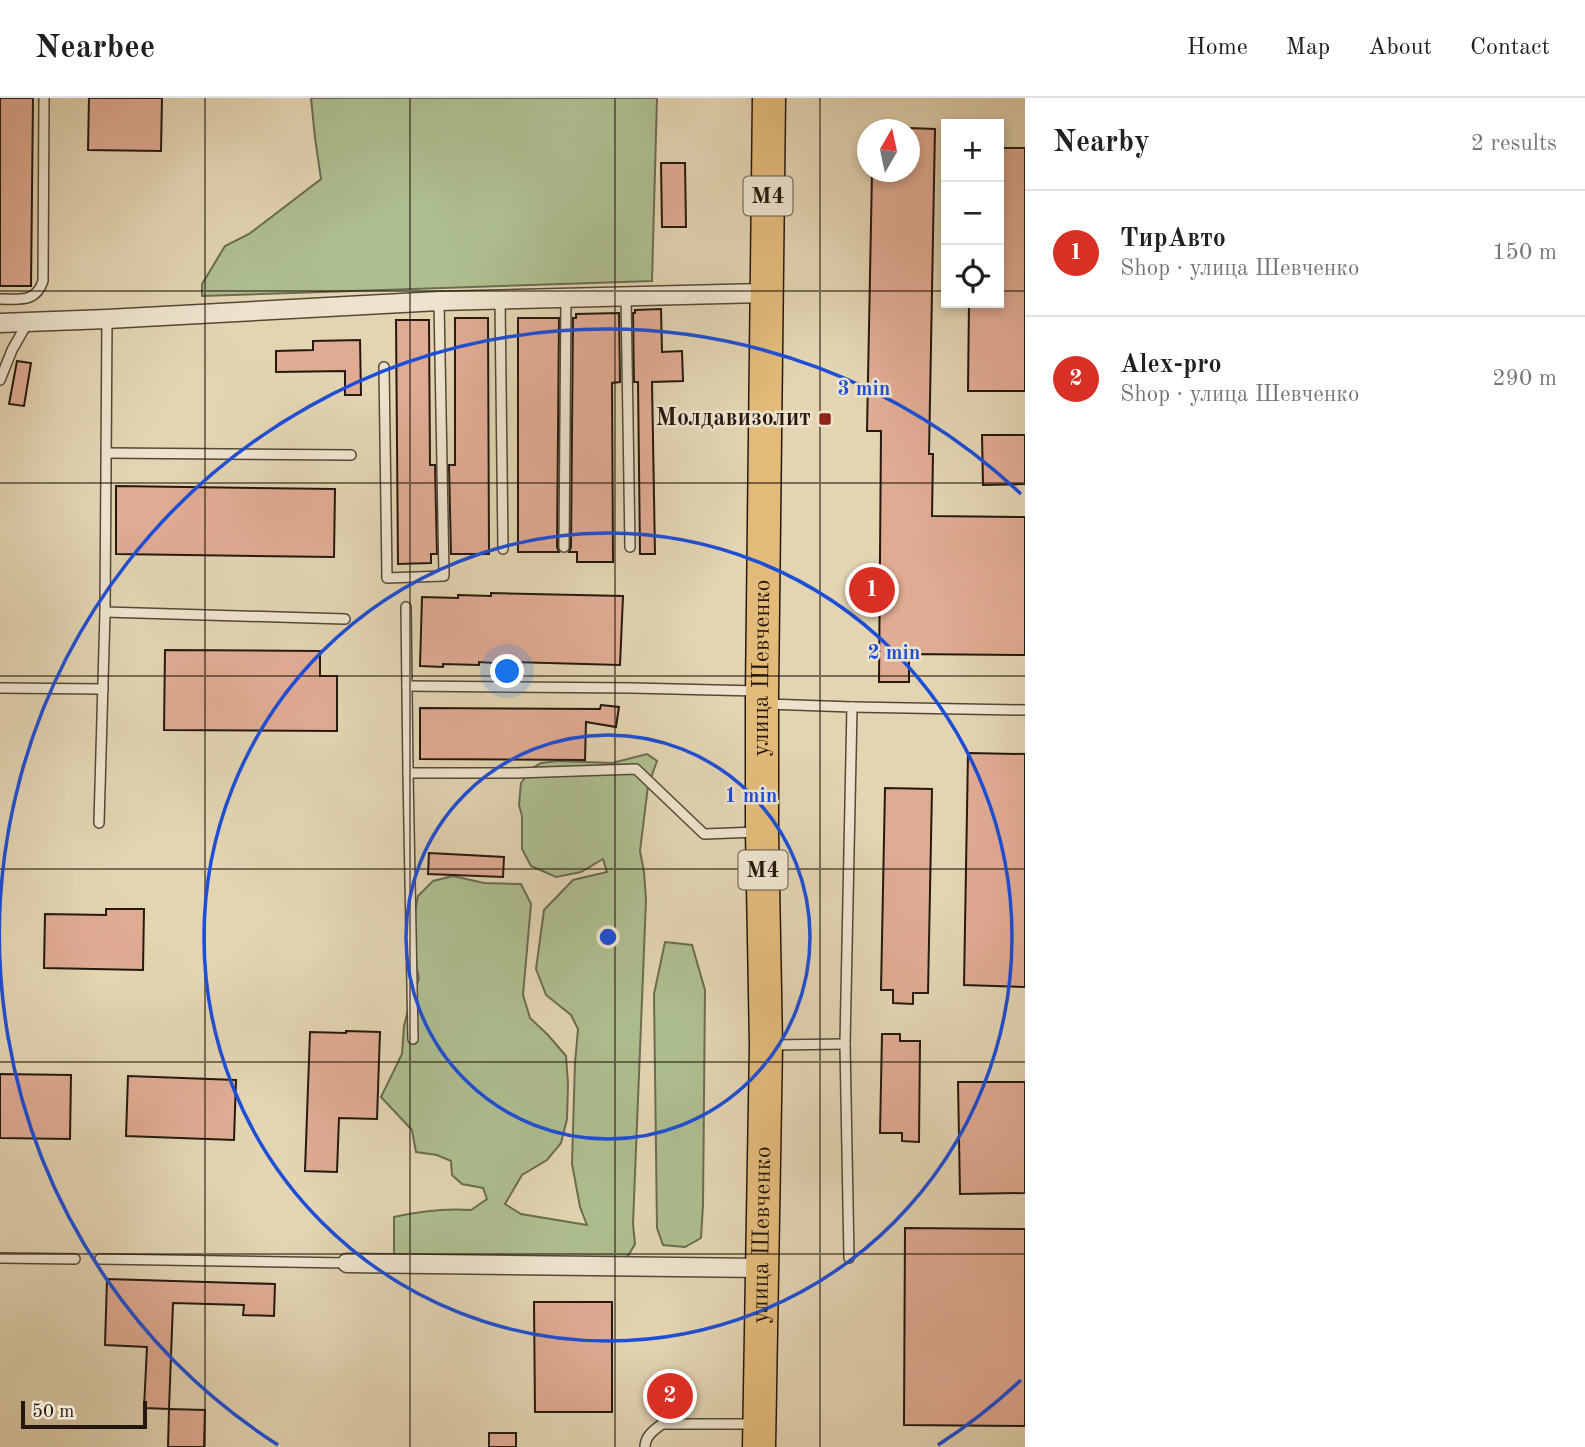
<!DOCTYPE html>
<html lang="en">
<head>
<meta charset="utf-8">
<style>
  :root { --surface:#fff; --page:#f6f6f6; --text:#202124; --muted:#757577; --line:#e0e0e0; --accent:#d93025 }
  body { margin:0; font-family:"Old Standard TT",serif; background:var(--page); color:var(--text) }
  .controls { position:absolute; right:21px; top:21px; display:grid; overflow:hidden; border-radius:0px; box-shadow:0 4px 10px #0003 }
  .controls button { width:63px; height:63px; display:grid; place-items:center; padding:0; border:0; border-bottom:2px solid var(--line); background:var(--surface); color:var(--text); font:35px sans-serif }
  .compass { position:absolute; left:857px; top:21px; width:63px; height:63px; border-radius:50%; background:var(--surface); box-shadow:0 4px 10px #0003; rotate:9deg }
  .scale { position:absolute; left:21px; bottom:18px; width:126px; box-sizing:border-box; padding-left:7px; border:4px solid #25190f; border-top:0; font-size:19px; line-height:24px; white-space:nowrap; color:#25190f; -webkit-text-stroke:5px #ede3cd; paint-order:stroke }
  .you { position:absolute; left:508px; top:574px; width:24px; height:24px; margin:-18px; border:5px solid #fff; border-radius:50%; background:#1a73e8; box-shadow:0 0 0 10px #1a73e833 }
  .badge { display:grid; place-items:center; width:46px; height:46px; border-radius:50%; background:var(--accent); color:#fff; font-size:23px; font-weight:700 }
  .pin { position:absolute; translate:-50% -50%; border:4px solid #fff; box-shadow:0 2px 7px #0006 }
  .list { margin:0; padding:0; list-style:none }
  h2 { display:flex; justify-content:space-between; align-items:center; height:91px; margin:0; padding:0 28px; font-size:30px }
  h2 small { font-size:23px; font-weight:400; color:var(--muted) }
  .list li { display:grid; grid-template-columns:46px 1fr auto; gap:21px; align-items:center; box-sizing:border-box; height:126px; padding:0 28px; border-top:2px solid var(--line) }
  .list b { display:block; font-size:26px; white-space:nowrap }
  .list p { margin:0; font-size:23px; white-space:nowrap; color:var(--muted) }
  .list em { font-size:23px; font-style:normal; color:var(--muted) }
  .icon { flex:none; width:38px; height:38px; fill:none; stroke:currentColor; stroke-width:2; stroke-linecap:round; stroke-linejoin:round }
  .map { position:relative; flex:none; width:1025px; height:1349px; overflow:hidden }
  header { display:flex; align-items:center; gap:42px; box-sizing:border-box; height:98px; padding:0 35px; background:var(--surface); border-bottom:2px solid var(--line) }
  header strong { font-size:33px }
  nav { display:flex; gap:38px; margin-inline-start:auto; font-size:24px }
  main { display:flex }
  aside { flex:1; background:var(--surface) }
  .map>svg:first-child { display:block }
</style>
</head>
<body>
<header>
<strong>Nearbee</strong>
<nav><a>Home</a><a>Map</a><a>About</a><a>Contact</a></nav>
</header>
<main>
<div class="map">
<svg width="1025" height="1349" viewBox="0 0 1025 1349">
  <rect width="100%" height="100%" fill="#e3d4b2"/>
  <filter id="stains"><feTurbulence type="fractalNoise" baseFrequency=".00286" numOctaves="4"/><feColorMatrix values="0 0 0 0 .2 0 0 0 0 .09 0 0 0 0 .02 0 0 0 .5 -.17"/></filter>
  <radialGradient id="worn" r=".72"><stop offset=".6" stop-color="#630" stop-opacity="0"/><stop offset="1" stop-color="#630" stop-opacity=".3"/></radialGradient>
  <g fill="#aebe90" stroke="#6a6c50" stroke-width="2">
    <path d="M311,0H657L652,183L202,198V186L225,148L249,136L321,81L315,40Z"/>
    <path d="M647,656L657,663L648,688L640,753L644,774L646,802L633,1126L635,1146L628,1158L618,1162L415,1161L394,1156V1119C420,1113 444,1110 471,1112L487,1101L483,1090L462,1086L452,1077L451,1063L437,1057L416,1054L412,1032L381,999L402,956L404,928L410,904L419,881L412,844L414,819L418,798L433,783L453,778L484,785L521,786L531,806L523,897L530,920L548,937L566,958L568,986L567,1021L561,1045L547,1062L522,1077L505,1106L521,1116L587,1127L580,1109L572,1066L575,965L578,931L571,917L546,897L536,871L544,812L573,782L607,774L603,761L581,774L556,779L531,768L522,751V718L519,707L521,685L531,671L541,665L558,663L612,665Z"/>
    <path d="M665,844L692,847L705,892L703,1107L701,1140L685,1149L663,1147L657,1130L654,896Z"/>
  </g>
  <g fill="#e0ab93" stroke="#25190f" stroke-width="2">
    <path d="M0,0H33L31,188H0Z"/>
    <path d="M89,0H162L161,53L88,52Z"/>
    <path d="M909,30L935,31L929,356H933L932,418L1025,419V557L909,556V584H879L881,333H867L872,74H909Z"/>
    <path d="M999,50H1025V293H968L969,205H999Z"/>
    <path d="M661,65H685L686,129H662Z"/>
    <path d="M661,211L662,254L682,253L683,283L652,284L655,456H640L638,284H634L633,215H635V212Z"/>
    <path d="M619,215L620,284L612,285L613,464H577V454H569L571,449L573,220H576V216Z"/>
    <path d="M455,220H488L489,456H451L449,367H455Z"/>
    <path d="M518,220H559L557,449L559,454H518Z"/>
    <path d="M396,222H429L430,367H435L437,456H431V465L398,466Z"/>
    <path d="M360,242L361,297H345V273L276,274V253L313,252V243Z"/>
    <path d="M17,263L31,265L24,308L9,306Z"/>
    <path d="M982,337H1025V386L983,387Z"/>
    <path d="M116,388L335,391L334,459L116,456Z"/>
    <path d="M491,495L623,498L620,567L512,564L511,566L479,564V567L443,566V569L420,568L422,499L458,500V497L491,498Z"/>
    <path d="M165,552L320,553V578H337V633L164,632Z"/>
    <path d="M601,607L619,609L616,629L586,624L585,662L420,661V610L600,611Z"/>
    <path d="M968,655L1025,656V889L964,887Z"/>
    <path d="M885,690L932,691L928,895H913V906L893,905V892H881Z"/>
    <path d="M429,755L504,759L503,779L428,776Z"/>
    <path d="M106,811H144L143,872L44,870L45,816L106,817Z"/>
    <path d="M346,933L380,934L377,1021L339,1020L337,1074L305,1073L310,934L346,935Z"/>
    <path d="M882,936H900V943H920L919,1044L902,1043V1035H880Z"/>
    <path d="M0,976L71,977L70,1041L0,1040Z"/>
    <path d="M128,978L236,982L234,1042L126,1038Z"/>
    <path d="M958,984H1025V1095L960,1096Z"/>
    <path d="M905,1130L1025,1131V1328L904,1327Z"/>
    <path d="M107,1181L275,1186L274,1218L243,1217L244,1207L173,1205L169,1311L144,1310L147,1249L105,1247Z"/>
    <path d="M534,1204H612V1314H535Z"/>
    <path d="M169,1311L205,1312L204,1349H168Z"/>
    <rect x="489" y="1335" width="27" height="14"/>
  </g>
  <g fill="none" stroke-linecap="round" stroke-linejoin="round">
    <defs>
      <g id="lane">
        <path d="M626,198L630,449"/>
        <path d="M0,201C19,201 36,205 43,183L44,0"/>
        <path d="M500,202L503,451"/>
        <path d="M384,269L387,480L444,478L439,203"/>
        <path d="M0,282L12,252L28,224"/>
        <path d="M107,355L351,357"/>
        <path d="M564,449L566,201"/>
        <path d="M406,509L408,675L413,941"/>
        <path d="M105,514L345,521"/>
        <path d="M407,588L632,590L757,593"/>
        <path d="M0,590L103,591"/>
        <path d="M767,606L852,609L845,946L849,1160"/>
        <path d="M852,609L1025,612"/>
        <path d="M408,675H516L636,671L704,736L758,734"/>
        <path d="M99,725L105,514L107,221"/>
        <path d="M771,947L845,946"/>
        <path d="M0,1160L75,1161"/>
        <path d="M100,1161L347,1165"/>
        <path d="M645,1349C645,1338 654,1332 662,1326H754"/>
      </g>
      <g id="street">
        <path d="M0,225L107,221L439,203L767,195"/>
        <path d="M347,1165L761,1170"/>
      </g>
      <g id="highway">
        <path id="s1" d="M759,1349L766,947L762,734V594L769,0"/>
      </g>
    </defs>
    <use href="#lane" stroke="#544838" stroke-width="12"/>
    <use href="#street" stroke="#544838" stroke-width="21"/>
    <use href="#highway" stroke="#25190f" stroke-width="35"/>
    <use href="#lane" stroke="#ede3cd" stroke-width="9"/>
    <use href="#street" stroke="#ede3cd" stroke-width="18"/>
    <use href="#highway" stroke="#e2ba79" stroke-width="32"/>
  </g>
  <path fill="none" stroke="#25190f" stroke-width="2" stroke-opacity="0.55" d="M205,0V1349M410,0V1349M615,0V1349M820,0V1349M0,193H946M999,193H1025M0,385H1025M0,578H1025M0,771H1025M0,964H1025M0,1156H1025"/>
  <g fill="none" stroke="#1d4ed8" stroke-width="3.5">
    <circle cx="608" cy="839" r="202"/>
    <circle cx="608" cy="839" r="404"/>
    <path d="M1021 1282A606 606 0 0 1 938 1347M278 1347A606 606 0 1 1 1021 396"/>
  </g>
  <rect fill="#8f2418" stroke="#ede3cd" stroke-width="2.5" x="818" y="314" width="14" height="14" rx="3.5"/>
  <g text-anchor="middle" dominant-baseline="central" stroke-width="5" stroke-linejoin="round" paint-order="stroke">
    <g fill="#ede3cd" stroke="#615648" stroke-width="2">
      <rect x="743.5" y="78.5" width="49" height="39" rx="5"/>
      <rect x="738.5" y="752.5" width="49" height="39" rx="5"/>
    </g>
    <g font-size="23" font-weight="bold" fill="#25190f">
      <text x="768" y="98">M4</text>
      <text x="763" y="772">M4</text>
    </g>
    <g font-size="24" font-weight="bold" fill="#25190f" stroke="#ede3cd" text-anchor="end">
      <text x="811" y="321">Молдавизолит</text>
    </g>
    <g font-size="24" fill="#25190f" stroke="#ede3cd">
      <text stroke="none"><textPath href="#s1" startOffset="779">улица Шевченко</textPath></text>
      <text stroke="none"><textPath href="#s1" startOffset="212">улица Шевченко</textPath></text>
    </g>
  </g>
  <circle cx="608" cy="839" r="10" fill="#1d4ed8" stroke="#ede3cd" stroke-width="3.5"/>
  <g font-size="21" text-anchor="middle" font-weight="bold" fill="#1d4ed8" stroke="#ede3cd" stroke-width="5" stroke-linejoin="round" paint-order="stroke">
    <text x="864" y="297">3 min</text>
    <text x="894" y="561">2 min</text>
    <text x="751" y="704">1 min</text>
  </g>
  <rect width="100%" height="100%" filter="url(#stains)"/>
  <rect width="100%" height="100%" fill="url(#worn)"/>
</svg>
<div class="controls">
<button>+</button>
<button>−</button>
<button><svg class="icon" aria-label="locate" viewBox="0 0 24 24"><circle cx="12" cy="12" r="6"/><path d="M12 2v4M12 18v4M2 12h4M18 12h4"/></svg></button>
</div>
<svg class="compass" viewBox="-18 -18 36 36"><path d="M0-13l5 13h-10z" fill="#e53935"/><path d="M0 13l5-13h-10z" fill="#757577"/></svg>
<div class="scale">50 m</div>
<div class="you"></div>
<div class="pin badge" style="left:872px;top:492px">1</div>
<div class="pin badge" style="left:670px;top:1298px">2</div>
</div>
<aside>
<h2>Nearby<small>2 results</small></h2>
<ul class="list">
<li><span class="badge">1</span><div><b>ТирАвто</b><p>Shop · улица Шевченко</p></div><em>150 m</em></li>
<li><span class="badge">2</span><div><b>Alex-pro</b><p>Shop · улица Шевченко</p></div><em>290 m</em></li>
</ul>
</aside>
</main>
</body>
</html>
